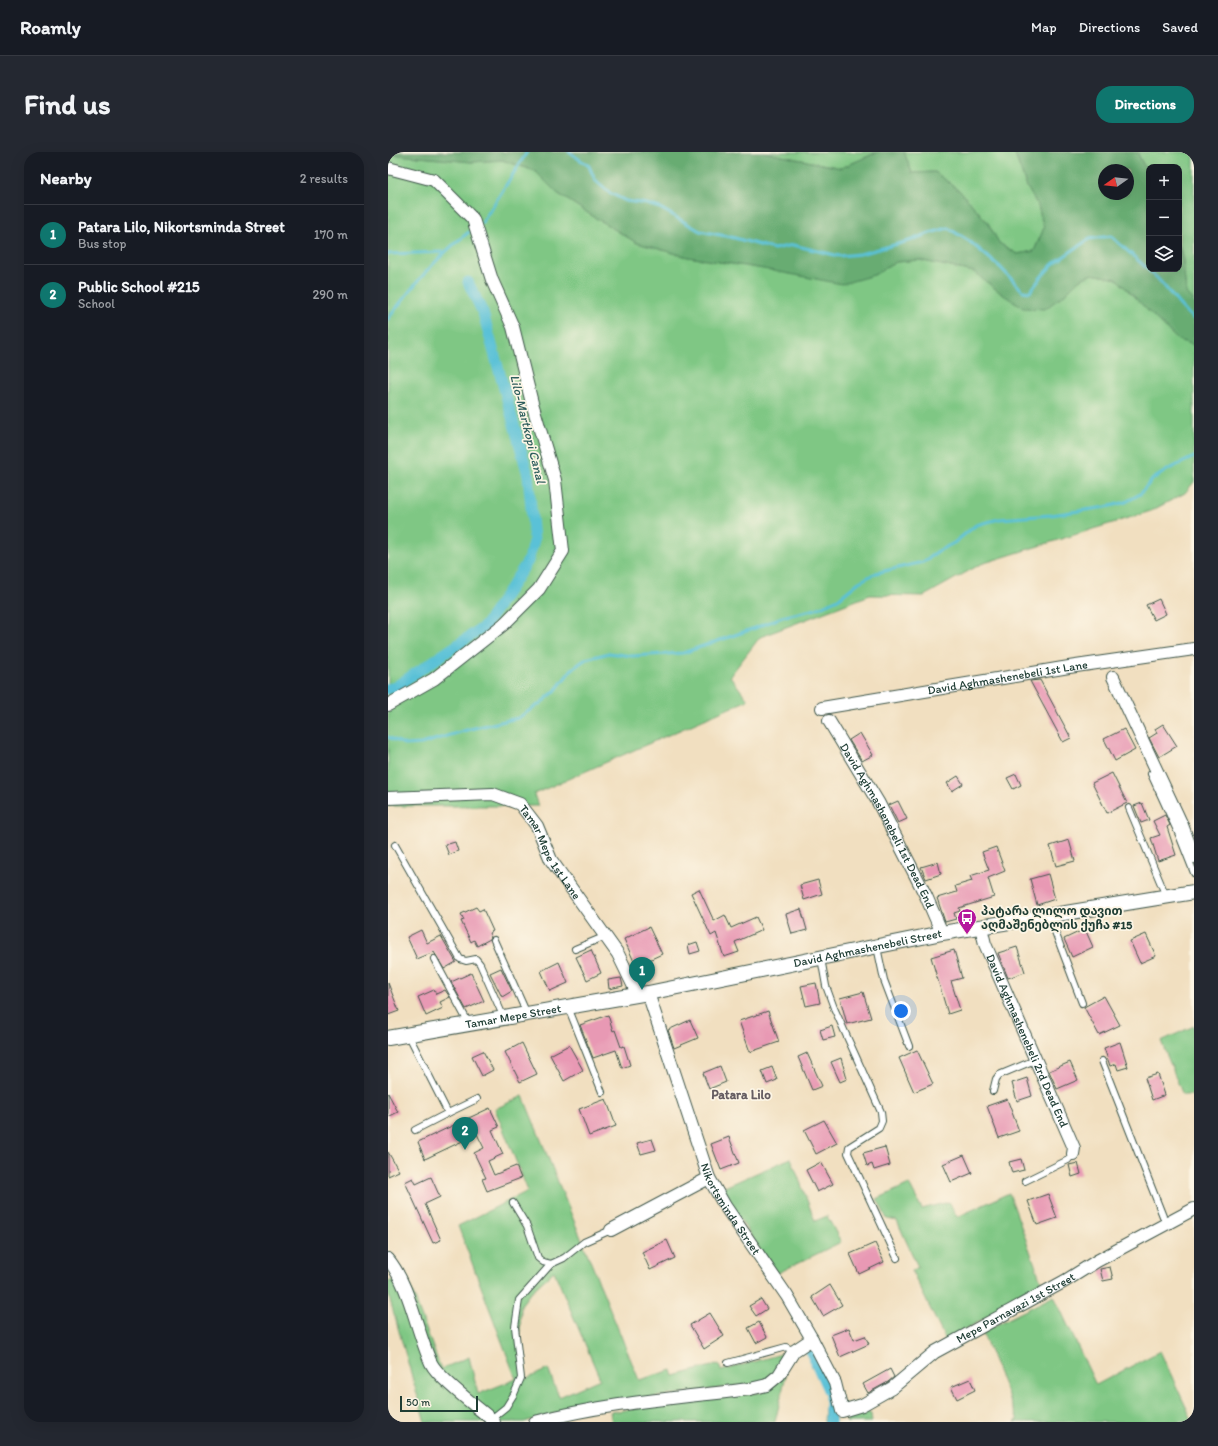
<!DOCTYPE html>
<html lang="en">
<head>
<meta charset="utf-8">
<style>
  :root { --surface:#171b24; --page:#242831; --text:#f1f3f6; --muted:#9ea1a6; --line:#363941; --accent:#0f766e }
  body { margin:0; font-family:Itim,"Noto Sans Georgian",sans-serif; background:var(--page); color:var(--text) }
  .controls { position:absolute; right:12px; top:12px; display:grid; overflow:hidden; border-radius:8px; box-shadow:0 4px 16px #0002 }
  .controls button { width:36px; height:36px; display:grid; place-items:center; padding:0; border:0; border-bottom:1px solid var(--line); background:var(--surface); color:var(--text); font:20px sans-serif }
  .compass { position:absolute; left:710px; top:12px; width:36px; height:36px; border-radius:50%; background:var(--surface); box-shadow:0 4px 16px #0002; rotate:255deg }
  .scale { position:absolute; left:12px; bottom:10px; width:78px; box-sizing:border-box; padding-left:4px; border:2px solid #1f3d34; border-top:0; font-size:11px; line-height:14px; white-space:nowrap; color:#1f3d34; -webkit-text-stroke:3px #fcf5e5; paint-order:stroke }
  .you { position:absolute; left:513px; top:859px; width:14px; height:14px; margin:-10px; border:3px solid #fff; border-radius:50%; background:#1a73e8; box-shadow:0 0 0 6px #1a73e833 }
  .badge { display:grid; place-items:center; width:26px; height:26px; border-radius:50%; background:var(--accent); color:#fff; font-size:13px; font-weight:700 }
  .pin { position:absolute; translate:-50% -33px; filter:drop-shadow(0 1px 2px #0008) }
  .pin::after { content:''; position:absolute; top:21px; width:14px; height:12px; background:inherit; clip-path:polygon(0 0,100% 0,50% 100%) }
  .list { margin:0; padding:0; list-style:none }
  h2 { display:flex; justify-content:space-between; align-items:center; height:52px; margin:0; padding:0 16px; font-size:17px }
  h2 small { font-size:13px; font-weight:400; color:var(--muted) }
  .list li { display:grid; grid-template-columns:26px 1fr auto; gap:12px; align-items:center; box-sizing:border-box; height:60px; padding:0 16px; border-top:1px solid var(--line) }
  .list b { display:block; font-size:15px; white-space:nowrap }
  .list p { margin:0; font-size:13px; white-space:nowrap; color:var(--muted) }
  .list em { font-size:13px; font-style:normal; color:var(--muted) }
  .icon { flex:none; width:22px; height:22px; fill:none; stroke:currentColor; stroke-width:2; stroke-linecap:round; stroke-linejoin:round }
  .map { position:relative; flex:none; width:806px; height:1270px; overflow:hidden; border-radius:16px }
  header { display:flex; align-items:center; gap:24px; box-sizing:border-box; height:56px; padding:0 20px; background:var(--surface); border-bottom:1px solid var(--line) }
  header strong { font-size:19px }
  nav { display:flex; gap:22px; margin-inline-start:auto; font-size:14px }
  .intro { display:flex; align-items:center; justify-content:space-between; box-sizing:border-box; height:96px; padding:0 24px }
  h1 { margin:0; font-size:28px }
  .button { padding:10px 18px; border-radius:16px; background:var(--accent); color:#fff; font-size:14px; font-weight:700 }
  main { display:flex; gap:24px; padding:0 24px }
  aside { flex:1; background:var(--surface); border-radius:16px; box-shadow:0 4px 16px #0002 }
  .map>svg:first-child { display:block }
</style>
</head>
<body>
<header>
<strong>Roamly</strong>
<nav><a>Map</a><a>Directions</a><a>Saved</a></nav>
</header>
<div class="intro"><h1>Find us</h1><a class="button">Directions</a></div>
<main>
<aside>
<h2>Nearby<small>2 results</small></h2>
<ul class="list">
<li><span class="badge">1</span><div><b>Patara Lilo, Nikortsminda Street</b><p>Bus stop</p></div><em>170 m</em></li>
<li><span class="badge">2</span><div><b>Public School #215</b><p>School</p></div><em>290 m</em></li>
</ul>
</aside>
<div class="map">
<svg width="806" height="1270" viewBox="0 0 806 1270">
  <rect width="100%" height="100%" fill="#fcf5e5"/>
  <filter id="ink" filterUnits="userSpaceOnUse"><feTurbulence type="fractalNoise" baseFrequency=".025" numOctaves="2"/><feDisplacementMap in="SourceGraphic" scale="8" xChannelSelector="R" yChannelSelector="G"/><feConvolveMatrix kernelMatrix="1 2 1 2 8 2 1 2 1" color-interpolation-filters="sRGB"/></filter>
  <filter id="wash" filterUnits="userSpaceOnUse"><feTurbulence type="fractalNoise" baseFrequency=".012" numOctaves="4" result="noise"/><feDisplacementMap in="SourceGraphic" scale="16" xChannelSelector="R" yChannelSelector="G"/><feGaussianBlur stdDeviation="0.9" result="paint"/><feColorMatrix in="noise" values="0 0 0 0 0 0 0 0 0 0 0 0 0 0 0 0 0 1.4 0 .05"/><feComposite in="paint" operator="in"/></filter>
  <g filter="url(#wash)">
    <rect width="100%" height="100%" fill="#f1dfc0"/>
    <g fill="#7fc784" stroke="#4f825c" fill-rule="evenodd">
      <path d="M374,0H490L453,16Z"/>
      <path d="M516,0H626L639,35L650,54L656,76L646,99L629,102L611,91L600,71L572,39L547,20L524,21Z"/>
      <path d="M749,0H806V150L798,142L795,109L791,91V15H761V24Z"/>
      <path d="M0,2L84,10L114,8L147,19L169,41L203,63L249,91L300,105L370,116L486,123L508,110L531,108L586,120L614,142H677L691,128L704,122L729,127L760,159L790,188L806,193V330L797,341L763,359L593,412L536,444L482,443L372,485L342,524L360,548L146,642L150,654H0Z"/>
      <path d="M806,874V948L804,943H795L773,889Z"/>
      <path d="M135,944L251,1228L284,1218L286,1224L331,1212L333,1219L400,1200L391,1215L377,1230L187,1256L136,1270H37L0,1141V1130L18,1123L53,1217L81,1205L90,1242L128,1227L70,1074L140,1039L107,957ZM166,1119L212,1227L171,1245L160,1217L136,1228L132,1179L133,1153L143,1140Z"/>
      <path d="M403,1006L427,1069L439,1064L453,1090L388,1122L332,1037Z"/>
      <path d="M521,1032L534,1057L561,1050L569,1065L621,1041L654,1132L558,1189L524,1119L530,1115L509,1069L499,1067L489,1047Z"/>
      <path d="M666,1144L708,1233L772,1199L805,1270H627L630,1268L594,1180Z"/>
      <path d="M424,1195L446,1239L447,1270H436L437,1256L440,1253L432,1225L424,1215L420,1199Z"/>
      <path d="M398,1223L387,1270H224L222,1260L376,1240Z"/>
      <path d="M476,1258L483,1262L484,1270H458C461,1262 469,1260 476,1258Z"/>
    </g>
    <path fill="#67ac72" stroke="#437453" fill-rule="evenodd" d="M0,0H374L453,16L490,0H516L524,21L547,20L572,39L600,71L611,91L629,102L646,99L656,76L650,54L639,35L626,0H749L761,24V117H791V91L795,109L798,141L806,150V193L790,188L760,159L729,127L704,122L691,128L677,142L657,157L635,156L614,142L586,120L531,108L508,110L486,123L454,132L370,116L300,105L249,91L203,63L169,41L147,19L114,8L84,10L0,2ZM716,18H740V42H716Z"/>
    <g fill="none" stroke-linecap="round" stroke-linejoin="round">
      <g stroke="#5ac1d7" stroke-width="3">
        <path d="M181,0L201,14L207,28L222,41L238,49L259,52L272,56L312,79L343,85L386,97L405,93L451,104L472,102L521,89L542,81L560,76L581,89L612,115L635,139L642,140L654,124L665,112L701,87L723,84C738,98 754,111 769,126C782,139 791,156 806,167"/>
        <path d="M94,71L139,0"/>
        <path d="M0,102L56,100"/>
        <path d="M0,167C24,135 49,104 81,80"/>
        <path d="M0,585L18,593L33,592L82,577L130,566L153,551L167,539L184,517L198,507L221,501L244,504L295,501L367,476L394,465L428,457L450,447L471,430L488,421L535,410L550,399L566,391L588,373L611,367L663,363L718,355L738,350L752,342L765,327L781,317L806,305"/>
      </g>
      <g stroke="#5ac1d7" stroke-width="11">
        <path d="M0,537L7,535L97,474L140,409L146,388L140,323L95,161L80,130"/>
        <path d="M423,1200L442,1242V1270"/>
      </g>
    </g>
    <g id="blocks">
      <g fill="#e899b4">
        <path d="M771,447L778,462L766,468L758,453Z"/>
        <path d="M652,528L683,586L675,590L642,529Z"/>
        <path d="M775,572L789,594L771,605L761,586L769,581L767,577Z"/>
        <path d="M736,577L747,598L727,609L716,587Z"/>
        <path d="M472,581L485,603L474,609L461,588Z"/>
        <path d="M724,621L739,651L719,661L704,631Z"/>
        <path d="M628,622L633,633L625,637L619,626Z"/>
        <path d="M570,624L575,632L564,639L559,631Z"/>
        <path d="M510,649L519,667L510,671L501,653Z"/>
        <path d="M754,651L761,668L753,671L746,654Z"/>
        <path d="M777,663L782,673L779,675L788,703L770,709L763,686L772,683L765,669Z"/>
        <path d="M681,688L687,709L668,714L662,694Z"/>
        <path d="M67,690L70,699L61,703L57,693Z"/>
        <path d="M608,695L617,719L600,726L606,745L571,756L572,759L566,761L568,767L557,770L549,746L569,740L567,734L584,729L582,724L601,718L594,700Z"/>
        <path d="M550,710L553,722L538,727L533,715Z"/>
        <path d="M660,722L667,747L649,753L642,727Z"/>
        <path d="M430,728L434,742L416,748L412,733Z"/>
        <path d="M311,737L326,769L337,763L343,776L368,765L374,778L347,790L351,800L336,805L328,781L323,784L303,741Z"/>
        <path d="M88,755L91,759L95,757L105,779L101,781L103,785L102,787L89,794L86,788L83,790L73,769L76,768L73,762Z"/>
        <path d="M413,757L419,778L404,782L398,762Z"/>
        <path d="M261,775L274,802L248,814L236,787Z"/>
        <path d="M697,777L705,795L684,805L676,787Z"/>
        <path d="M33,778L39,791L53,784L68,810L56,817L46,800L29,807L19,785Z"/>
        <path d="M758,782L768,804L752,811L742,789Z"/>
        <path d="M309,790L312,799L302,802L300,793Z"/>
        <path d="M629,795L637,820L620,826L610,801Z"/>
        <path d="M203,798L213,821L199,828L188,805Z"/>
        <path d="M566,798L574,826L563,829L572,858L560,862L543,805Z"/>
        <path d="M171,810L180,831L162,839L153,819Z"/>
        <path d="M113,816L124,839L114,845L102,821Z"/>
        <path d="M83,821L96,849L78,857L63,830Z"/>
        <path d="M233,826L235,834L221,837L220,828Z"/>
        <path d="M0,831L11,859L0,863Z"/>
        <path d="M428,831L432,851L418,854L413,834Z"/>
        <path d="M46,838L48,842L57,838L62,845L52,850L55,856L38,864L30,845Z"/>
        <path d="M475,840L483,866L459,872L452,846Z"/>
        <path d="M716,844L732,873L711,883L696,855Z"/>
        <path d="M380,859L391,890L362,900L351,869Z"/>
        <path d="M220,863L225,879L227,878L233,895L236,894L242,913L234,916L228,898L205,906L192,873Z"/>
        <path d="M302,868L310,886L286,896L280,878Z"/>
        <path d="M444,874L447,885L435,888L432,878Z"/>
        <path d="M732,890L740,915L730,918L728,912L722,914L716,896Z"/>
        <path d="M134,891L149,922L132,930L117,900Z"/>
        <path d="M181,893L195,918L176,929L162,903Z"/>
        <path d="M529,898L545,932L526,940L511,906Z"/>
        <path d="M95,899L105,918L94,924L84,904Z"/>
        <path d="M419,901L434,934L424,938L410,905Z"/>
        <path d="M453,906L459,927L452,930L443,910Z"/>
        <path d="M682,910L690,928L669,937L661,919Z"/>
        <path d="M332,914L338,930L321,937L315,921Z"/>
        <path d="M384,915L389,928L379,932L374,919Z"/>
        <path d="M770,922L777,943L764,948L757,926Z"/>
        <path d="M639,926L644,944L629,949L624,931Z"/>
        <path d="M0,941L10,960L0,965Z"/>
        <path d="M218,947L228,974L201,984L191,957Z"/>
        <path d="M619,947L631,979L611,986L599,954Z"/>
        <path d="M102,956L111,975L104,978L115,1002L100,1009L106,1023L128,1014L133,1026L99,1039L94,1027L98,1026L86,1001L96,996L89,982L37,1007L30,990Z"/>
        <path d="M436,968L449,991L428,1002L416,978Z"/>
        <path d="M341,985L351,1011L333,1018L323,992Z"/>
        <path d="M264,987L268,998L253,1002L249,991Z"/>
        <path d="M497,995L502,1013L486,1018L484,1012L479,1014L475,1001Z"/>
        <path d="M0,1000L11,1019L0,1024Z"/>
        <path d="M576,1003L584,1021L563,1030L555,1012Z"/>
        <path d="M633,1007L636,1018L624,1021L621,1010Z"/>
        <path d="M433,1010L445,1032L429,1040L418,1018Z"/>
        <path d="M690,1011L693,1022L684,1025L681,1013Z"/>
        <path d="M43,1025L52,1045L37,1052L53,1088L45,1091L17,1030L25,1026L28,1032Z"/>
        <path d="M660,1042L669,1066L649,1073L640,1049Z"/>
        <path d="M279,1088L287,1106L262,1118L254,1100Z"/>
        <path d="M487,1091L496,1110L471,1122L462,1102Z"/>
        <path d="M722,1115L725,1127L715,1129L712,1117Z"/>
        <path d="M442,1133L454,1153L435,1164L424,1145Z"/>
        <path d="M373,1147L379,1157L368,1164L361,1154Z"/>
        <path d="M322,1161L336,1184L316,1197L302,1173Z"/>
        <path d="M371,1170L379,1185L368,1191L360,1176Z"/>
        <path d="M461,1176L466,1188L477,1184L481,1192L452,1205L443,1183Z"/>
        <path d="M502,1217L506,1225L500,1230L480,1241L475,1232Z"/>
        <path d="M582,1227L587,1238L569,1247L563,1235Z"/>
      </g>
    </g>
  </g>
  <g filter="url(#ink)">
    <use href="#blocks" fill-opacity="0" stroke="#3e5549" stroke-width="1"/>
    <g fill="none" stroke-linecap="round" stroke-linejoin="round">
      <defs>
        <g id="service">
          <path d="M763,622L791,683L806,721"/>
          <path d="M741,656L778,744"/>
          <path d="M7,693L72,807L78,809L88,807L92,812L116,866"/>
          <path d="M661,764L694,851"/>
          <path d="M106,788L139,862"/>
          <path d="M489,795L496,828L521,894"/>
          <path d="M187,797L218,784"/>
          <path d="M433,806L438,834L446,856L493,960L494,969L491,976L461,995L460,1001L509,1106"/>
          <path d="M46,807L81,872"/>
          <path d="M180,855L214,940"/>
          <path d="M20,882L60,961L27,978"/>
          <path d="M714,909L778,1072"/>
          <path d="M605,939L608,927L611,923L647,908"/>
          <path d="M60,961L89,947"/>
          <path d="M637,1029L680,1008L685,1002"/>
          <path d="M125,1051L139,1074L150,1106L155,1110L163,1112"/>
          <path d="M340,1211L398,1195L406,1199"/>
          <path d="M103,1267L118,1255L126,1242L133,1226L127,1175L131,1148L163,1112L176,1106L196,1090L223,1078"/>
        </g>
        <g id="minor">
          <path d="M0,16L46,28L85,67L104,128L125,175L144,251L167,328L175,399L151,437L116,472L46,527L0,553"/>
          <path d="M725,525L794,673L806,705"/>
          <path id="s1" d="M434,556L681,515L806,497"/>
          <path id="s2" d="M441,569L490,650L538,744L554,781"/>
          <path id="s3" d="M0,646L105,642L132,652L149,674L163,708L230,802L250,843"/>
          <path id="s4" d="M593,775L597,792L686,996L685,1002"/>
          <path id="s5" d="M260,841L321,1026L337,1054L399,1144L424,1187L447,1231L454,1259L474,1253L504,1236L547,1200L677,1129L709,1109L806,1057"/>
          <path d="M223,1078L321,1026"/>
          <path d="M0,1107C22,1134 28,1178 43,1211C51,1227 88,1254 103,1267L106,1270"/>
          <path d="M147,1270C217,1251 290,1246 362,1237L379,1233L391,1223L406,1199L424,1187"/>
        </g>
        <g id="tertiary">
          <path id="s6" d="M0,886L260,841L554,781L806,740"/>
        </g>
      </defs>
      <use href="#service" stroke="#3e5549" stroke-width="8"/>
      <use href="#minor" stroke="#3e5549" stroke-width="14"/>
      <use href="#tertiary" stroke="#3e5549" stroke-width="16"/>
      <use href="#service" stroke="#fff" stroke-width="6"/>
      <use href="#minor" stroke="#fff" stroke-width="12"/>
      <use href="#tertiary" stroke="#fff" stroke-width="14"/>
    </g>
  </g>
  <defs>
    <symbol id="bus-pin" viewBox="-11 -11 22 30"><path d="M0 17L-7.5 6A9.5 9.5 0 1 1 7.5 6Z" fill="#b5179e" stroke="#fcf5e5"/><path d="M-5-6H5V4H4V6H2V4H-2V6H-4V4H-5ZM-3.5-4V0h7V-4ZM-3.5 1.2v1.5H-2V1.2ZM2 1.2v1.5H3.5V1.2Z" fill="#fff"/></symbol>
  </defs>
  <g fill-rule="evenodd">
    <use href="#bus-pin" x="568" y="755" width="22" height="30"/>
  </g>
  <g text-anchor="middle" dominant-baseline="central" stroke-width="3.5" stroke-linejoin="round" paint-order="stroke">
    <g font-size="12" fill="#1f3d34" stroke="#fcf5e5">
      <text stroke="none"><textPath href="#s1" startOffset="188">David Aghmashenebeli 1st Lane</textPath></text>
      <text stroke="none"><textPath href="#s2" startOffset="120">David Aghmashenebeli 1st Dead End</textPath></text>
      <text stroke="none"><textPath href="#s3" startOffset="191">Tamar Mepe 1st Lane</textPath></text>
      <text stroke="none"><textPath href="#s6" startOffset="488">David Aghmashenebeli Street</textPath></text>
      <text stroke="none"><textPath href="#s6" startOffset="127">Tamar Mepe Street</textPath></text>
      <text stroke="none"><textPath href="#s4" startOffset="123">David Aghmashenebeli 2rd Dead End</textPath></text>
      <text stroke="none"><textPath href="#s5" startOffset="232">Nikortsminda Street</textPath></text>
      <text stroke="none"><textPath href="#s5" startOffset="668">Mepe Parnavazi 1st Street</textPath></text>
    </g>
    <g font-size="12" font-weight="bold" fill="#1f3d34" stroke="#fcf5e5" text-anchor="start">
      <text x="593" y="759">პატარა ლილო დავით<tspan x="593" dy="14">აღმაშენებლის ქუჩა #15</tspan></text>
    </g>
    <g font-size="13" font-style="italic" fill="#2e5e5d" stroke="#fcf5e5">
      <text transform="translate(140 277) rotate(76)">Lilo-Martkopi Canal</text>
    </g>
    <g font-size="13" font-weight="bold" fill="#655d61" stroke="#fcf5e5">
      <text x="353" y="942">Patara Lilo</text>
    </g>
  </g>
</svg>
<div class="controls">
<button>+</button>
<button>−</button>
<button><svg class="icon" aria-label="layers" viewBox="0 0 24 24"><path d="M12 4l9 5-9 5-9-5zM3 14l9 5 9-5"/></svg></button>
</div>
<svg class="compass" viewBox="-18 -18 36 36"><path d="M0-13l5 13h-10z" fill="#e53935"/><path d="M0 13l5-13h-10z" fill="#9ea1a6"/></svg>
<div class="scale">50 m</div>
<div class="you"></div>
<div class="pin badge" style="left:254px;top:838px">1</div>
<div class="pin badge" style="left:77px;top:998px">2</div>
</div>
</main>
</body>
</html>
